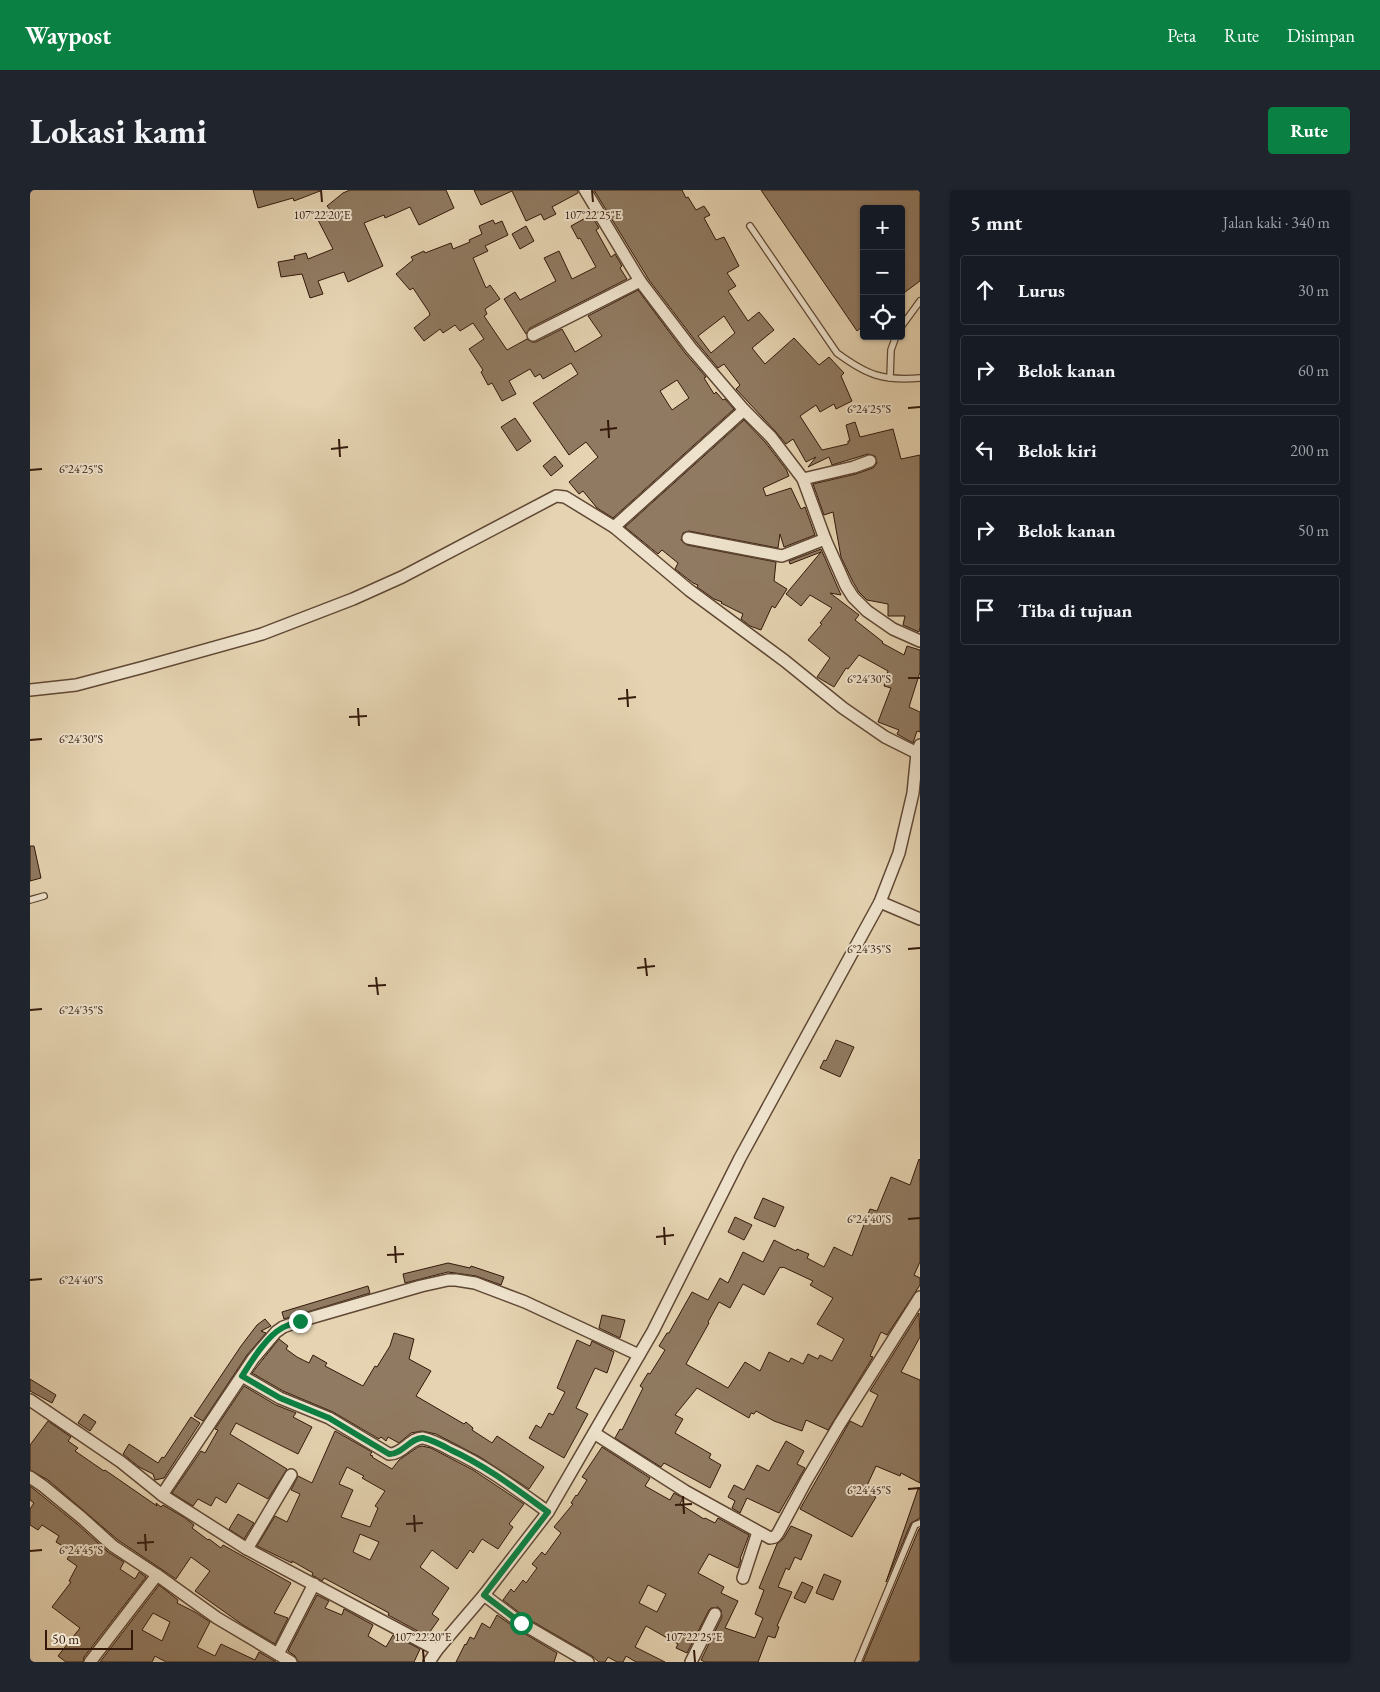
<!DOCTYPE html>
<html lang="id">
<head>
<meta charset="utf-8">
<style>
  :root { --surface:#171b24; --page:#20242c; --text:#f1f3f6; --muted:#9ea1a6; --line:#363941; --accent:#0b8043 }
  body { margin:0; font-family:"EB Garamond",serif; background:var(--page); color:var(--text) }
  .controls { position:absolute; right:15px; top:15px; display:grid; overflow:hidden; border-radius:5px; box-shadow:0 1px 4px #0004 }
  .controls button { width:45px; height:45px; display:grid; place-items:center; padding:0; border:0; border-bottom:1px solid var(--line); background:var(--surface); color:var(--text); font:25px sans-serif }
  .scale { position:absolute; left:15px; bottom:12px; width:88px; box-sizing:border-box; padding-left:5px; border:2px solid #34190b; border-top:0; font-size:14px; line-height:18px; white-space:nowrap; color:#34190b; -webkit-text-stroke:4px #eee2cc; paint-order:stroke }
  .stop { position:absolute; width:15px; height:15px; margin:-11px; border:4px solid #0b8043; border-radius:50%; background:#fff }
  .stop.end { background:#0b8043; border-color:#fff; box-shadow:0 1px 5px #0008 }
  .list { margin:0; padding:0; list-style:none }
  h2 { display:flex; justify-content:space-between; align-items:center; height:65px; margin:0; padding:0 20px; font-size:21px }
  h2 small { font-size:16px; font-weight:400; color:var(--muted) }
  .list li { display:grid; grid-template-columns:32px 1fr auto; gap:15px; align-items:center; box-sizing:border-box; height:70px; margin:0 10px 10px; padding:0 10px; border:1px solid var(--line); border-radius:5px }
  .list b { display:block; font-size:19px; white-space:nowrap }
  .list em { font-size:16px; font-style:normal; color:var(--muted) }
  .icon { flex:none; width:28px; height:28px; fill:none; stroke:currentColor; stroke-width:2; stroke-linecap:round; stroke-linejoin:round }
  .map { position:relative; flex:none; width:890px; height:1472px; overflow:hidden; border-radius:5px }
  header { display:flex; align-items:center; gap:30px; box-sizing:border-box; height:70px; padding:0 25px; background:var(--accent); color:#fff }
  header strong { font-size:24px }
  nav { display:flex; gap:28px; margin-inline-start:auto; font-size:18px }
  .intro { display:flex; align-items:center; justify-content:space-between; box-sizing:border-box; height:120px; padding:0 30px }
  h1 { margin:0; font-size:35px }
  .button { padding:12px 22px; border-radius:5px; background:var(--accent); color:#fff; font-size:18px; font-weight:700 }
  main { display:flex; gap:30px; padding:0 30px }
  aside { flex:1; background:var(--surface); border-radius:5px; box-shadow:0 1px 4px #0004 }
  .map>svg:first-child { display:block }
</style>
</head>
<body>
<header>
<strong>Waypost</strong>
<nav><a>Peta</a><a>Rute</a><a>Disimpan</a></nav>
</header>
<div class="intro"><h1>Lokasi kami</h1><a class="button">Rute</a></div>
<main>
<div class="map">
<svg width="890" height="1472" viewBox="0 0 890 1472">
  <rect width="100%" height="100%" fill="#e5d3b1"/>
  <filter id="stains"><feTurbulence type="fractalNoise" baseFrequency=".004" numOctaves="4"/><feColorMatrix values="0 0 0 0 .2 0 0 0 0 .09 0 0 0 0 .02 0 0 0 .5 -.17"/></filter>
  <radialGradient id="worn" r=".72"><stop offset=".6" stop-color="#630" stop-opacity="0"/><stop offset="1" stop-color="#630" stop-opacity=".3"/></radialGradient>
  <g fill="#907a61" stroke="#34190b" fill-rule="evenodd">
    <path d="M223,0H290V1L264,11L263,8L228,18Z"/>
    <path d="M320,0H416L424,18L389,35L380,17L355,28L354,25L334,33L353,76L318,92L314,82L288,91L293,104L280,108L272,84L251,87L248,72L265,69L264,66L276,63L278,69L303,59L287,28L301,21L297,16L313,3Z"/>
    <path d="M444,0H548V3L522,17L526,24L514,30L511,24L496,31L482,1L451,15Z"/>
    <path d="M564,0H652L656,8L658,7L666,20L674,16L680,25L674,28L686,50L694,47L709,76L697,83L706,96L698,101L718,131L729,122L744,140L722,158L735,174L764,148L789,175L799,167L814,183L811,186L822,211L806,219L804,214L790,222L786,215L770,226L792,260L818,254V251H820L816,235L825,232L830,247L863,239L871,269L890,265V437L889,442L873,435L875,426H858V414L837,410L829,402L823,392L811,367L803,322L794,325L783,294L826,284L843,278L847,273L845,266L838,264L802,275L799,267L778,277L786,267L776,272L763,249L756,254L746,242L706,199L710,195L694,174L688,178L667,153L619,90ZM694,126L705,143L681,163L668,146Z"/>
    <path d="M731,0H890V91L871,105V19H834V135L827,141Z"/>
    <path d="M561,25L569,38L566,40L581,67L585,64L592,76L590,78L597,89L500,138L496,144L474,109L485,102L490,110L526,91L514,68L529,61L542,89L566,77L550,48L548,49L541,36Z"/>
    <path d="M463,30L465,34L472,31L478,45L455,56L458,61L443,68L456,98L460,95L470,109L455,119L457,124L454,126L477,160L497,149L502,152H506L532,139L545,162L572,146L558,126L608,100L655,163L676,187L674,188L684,204L686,202L693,210L695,209L704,219L583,328L567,318L553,301L549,304L539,292L568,267L556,252L539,265L503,213L548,184L541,173L513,189L510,184L505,187L500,179L479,191L486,204L472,211L462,193L458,195L451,182L453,180L439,159L454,149L443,133L430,141L425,135L413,143L410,139L394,151L384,138L400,125L399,122L383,98L380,100L366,84L383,70L381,67L394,61L395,63L421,53L423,59L440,52L439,50L452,44L449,36ZM647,190L659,208L642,220L630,201Z"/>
    <path d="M496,36L504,51L490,59L482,44Z"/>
    <path d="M485,228L501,251L487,261L471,237Z"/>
    <path d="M714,230L735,252L756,279L759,286L733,298L736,306L761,298L771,319L775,317L785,345L754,357L750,344L748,358L659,341L653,343L651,350L657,355L746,372L744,391L757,399L745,418L742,416L731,440L720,436L711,429L713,424L691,413L692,412L684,409L667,397L668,395L663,393L645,379L648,373L632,360L628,364L595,337Z"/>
    <path d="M525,266L533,276L521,286L513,276Z"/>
    <path d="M791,359L811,405L800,403L829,425L825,430L853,452L852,453L874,465L877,456L890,460V482L879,517L890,522V542L887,541L883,553L867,544L869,540L848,532L861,498L854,496L858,481L829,465L818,479L816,478L804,497L787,487L800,468L778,450L792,434L790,433L802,418L780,405L771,416L756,404L791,362L760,374L759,371Z"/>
    <path d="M0,656H4L11,688L0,691Z"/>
    <path d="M806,850L824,857L810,887L790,878L794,870L796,871Z"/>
    <path d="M889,969L890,970V1072L884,1085L890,1088V1095L857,1145L851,1142L840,1166L843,1167L798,1240L776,1230L772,1241L744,1231L726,1221L724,1224L721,1223L719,1228L667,1198L645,1225L653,1229L645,1243L681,1264L679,1268L691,1275L680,1298L634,1273L631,1277L585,1248L590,1239L592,1240L613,1198L610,1196L618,1183L620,1184L635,1160L629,1156L637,1143H639L662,1102L678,1110L690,1088L698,1093L713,1062L733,1072L744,1050L766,1061L767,1059L779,1064L777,1068L794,1077L804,1057L822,1066L840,1019L847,1021L861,987L880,995ZM750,1077L752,1078L753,1077L783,1091L780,1095L803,1108L787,1134L814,1149L802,1171L790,1165L788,1169L778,1164L773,1174L761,1168L759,1172L739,1162L730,1181L715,1172L698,1198L656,1174L679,1133L678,1132L689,1112L700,1118L713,1094L734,1105Z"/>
    <path d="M733,1008L754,1017L745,1037L724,1028Z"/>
    <path d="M705,1027L722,1035L714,1050L698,1042Z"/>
    <path d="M418,1073L440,1078L441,1076L474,1087L471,1095L446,1086L418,1082L375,1093L373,1084Z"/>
    <path d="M338,1096L340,1103L254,1129L252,1122Z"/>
    <path d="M889,1123L890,1147L871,1182L890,1190V1293L871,1283L870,1286L846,1276L835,1300L846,1307L822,1347L770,1319L820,1231L832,1237L848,1205L840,1201Z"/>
    <path d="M572,1125L595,1130L590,1148L569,1138Z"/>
    <path d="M235,1129L241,1136L231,1141L236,1143L217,1165L173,1231L164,1226L211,1156L227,1135Z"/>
    <path d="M364,1143L384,1149L379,1169L401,1181L386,1206L434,1234L436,1232L443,1238L442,1240L462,1253L467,1246L514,1277L499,1299L450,1267L406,1244L392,1241L381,1243L369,1253L358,1247L356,1251L351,1247L349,1249L303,1222L253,1201L222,1183L249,1149L258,1156L256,1159L267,1167L279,1173L283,1165L297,1173L295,1176L333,1196L345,1176L347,1177L360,1156Z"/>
    <path d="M547,1150L560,1156L562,1151L584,1162L577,1183L565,1178L546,1218L558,1224L534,1268L499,1248L506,1235L511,1238L519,1223L523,1225L535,1202L527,1198Z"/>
    <path d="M0,1189L26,1205L22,1213L0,1201Z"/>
    <path d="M214,1196L246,1215L266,1223L263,1227L282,1237L268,1264L206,1233L200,1244L257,1279L238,1309L208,1293L196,1313L186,1307L181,1316L168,1309L163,1316L142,1303L171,1261L175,1263L188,1240L185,1239Z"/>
    <path d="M54,1224L66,1232L60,1241L48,1233Z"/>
    <path d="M161,1227L170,1233L134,1288L125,1290L123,1284L109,1277L93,1264L99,1254L128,1273L132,1267L134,1268Z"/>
    <path d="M18,1231L41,1247L38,1251L48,1258L45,1261L74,1281L75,1280L127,1316L126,1313L131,1317L133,1315L155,1328L164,1335L162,1338L178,1350L179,1349L191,1358L193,1355L261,1393L244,1423L258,1428L245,1454L213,1435L165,1401L180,1381L161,1367L146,1389L88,1350L18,1290L0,1280V1255Z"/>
    <path d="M305,1241L342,1262L340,1265L343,1266L342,1267L362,1279L369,1270L388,1257L392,1256L401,1258L443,1280L494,1314L479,1334L483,1337L468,1359L452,1349L443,1363L440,1360L427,1379L402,1360L390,1377L419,1398L402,1424L409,1429L397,1446L358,1425L359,1423L294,1388L292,1391L282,1385L283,1383L262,1371V1373L227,1356L245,1326L257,1332L270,1304L261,1300L268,1286L282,1293ZM317,1277L334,1286L332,1288L355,1301L345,1316L348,1318L340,1337L311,1327L323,1300L309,1294ZM330,1344L349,1352L340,1370L323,1362Z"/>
    <path d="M756,1251L774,1261L767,1274L775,1278L749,1323L717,1308L710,1323L702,1318L705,1311L698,1307L704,1295L714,1300L727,1275L739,1281Z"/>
    <path d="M572,1257L620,1288L615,1296L640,1310L644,1303L653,1308L650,1314L674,1329L675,1328L685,1333L688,1328L719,1345L710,1369L711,1370L708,1378L679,1364L668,1383L694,1397L691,1403L708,1411L695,1438L725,1448L733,1428L725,1424L734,1400L729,1398L747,1354L754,1348L761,1336L782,1345L771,1370L765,1367L759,1380L756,1378L748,1397L762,1402L747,1436L749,1437L745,1448L738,1446L728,1472H675L671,1470L692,1427L691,1420L688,1417L681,1418L679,1420L657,1463L646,1458L648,1454L616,1436L605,1457L635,1472H606L596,1466L593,1472H587L578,1467L575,1472H569L562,1466L495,1427L473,1410L481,1399L484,1402L493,1390L496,1393L507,1378L502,1374L512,1362L515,1365L531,1343L524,1337L543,1314L541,1313L546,1305L547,1306L557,1290L552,1287ZM618,1395L636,1404L627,1422L609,1413Z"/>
    <path d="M0,1296L47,1334L78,1362L94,1372L90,1379L105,1389L109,1382L116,1387L54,1467L53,1472H36L28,1466L50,1438L22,1417L41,1392L39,1391L47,1376L37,1369L42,1362L26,1352L29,1346L12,1335L8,1340L0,1335V1319L4,1313L0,1310Z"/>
    <path d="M888,1299H890V1328L881,1333L856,1392Z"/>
    <path d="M208,1324L224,1333L214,1349L199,1339Z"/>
    <path d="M890,1338V1472H833L889,1339Z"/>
    <path d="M794,1384L811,1391L803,1410L786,1403Z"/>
    <path d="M772,1392L783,1397L775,1413L764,1408Z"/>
    <path d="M129,1395L148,1410L147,1413L165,1422L180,1432L167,1457L185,1466L191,1454L225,1470L229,1462L246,1472H136L125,1466L122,1472H70ZM123,1423L140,1432L132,1451L112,1440Z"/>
    <path d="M287,1405L299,1411L295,1418L312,1425L314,1419L343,1435L338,1446L356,1457L363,1445L390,1459L384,1472H268L265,1466L258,1461Z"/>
    <path d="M467,1425L487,1439L527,1463L524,1472H426L435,1454L436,1455L440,1447L444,1449L452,1433L460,1438Z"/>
  </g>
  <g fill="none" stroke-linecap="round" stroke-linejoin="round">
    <defs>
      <g id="lane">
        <path d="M720,36L807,163C837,185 852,191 890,188"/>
        <path d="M871,137L890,111"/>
        <path d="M860,188L861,160L866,146"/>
        <path d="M0,710L14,706"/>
        <path d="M828,1472L885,1335L890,1333"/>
      </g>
      <g id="street">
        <path d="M555,0L610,91L661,158L714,220L741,247L773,289L795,349L816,396L823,407L837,421L863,439L890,451"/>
        <path d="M503,145L610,91"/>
        <path d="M773,289L824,277L840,271"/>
        <path d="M584,337L714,220"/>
        <path d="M658,348L752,366L795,349"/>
        <path d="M0,500L46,495L114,477L232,444L323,409L372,387L526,306L535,307L584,337L659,400L755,471L813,518L855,547L887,563"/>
        <path d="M850,712L890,729"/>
        <path d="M212,1186L250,1208L299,1228L359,1264C372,1265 381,1247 393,1248C402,1250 412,1255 421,1260C456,1276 486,1299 518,1322"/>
        <path d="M0,1210L91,1272L132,1305L217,1359L407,1460"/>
        <path d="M564,1243L655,1301L740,1348L745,1347L748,1343L776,1291L809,1235L890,1107"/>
        <path d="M0,1287L13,1296L52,1328L83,1356L127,1385L187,1428L261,1472"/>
        <path d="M132,1305L223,1169L246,1142L253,1137L270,1131L391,1096L418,1090H426L445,1093L495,1112L609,1165"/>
        <path d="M217,1359L261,1285"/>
        <path d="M713,1388L728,1342"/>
        <path d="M454,1405L491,1433L558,1472"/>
        <path d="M248,1464L284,1394"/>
        <path d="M60,1472L127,1385"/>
        <path d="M399,1472L407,1460L454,1405L518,1322L623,1141L710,968L850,712L869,663L883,603L887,563L890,555"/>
        <path d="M661,1472L685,1424"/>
      </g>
    </defs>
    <use href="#lane" stroke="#604834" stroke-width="8"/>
    <use href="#street" stroke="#604834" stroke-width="14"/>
    <use href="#lane" stroke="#eee2cc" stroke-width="5.5"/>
    <use href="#street" stroke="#eee2cc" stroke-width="11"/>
  </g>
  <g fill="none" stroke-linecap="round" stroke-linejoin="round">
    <path stroke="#0b8043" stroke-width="6" d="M270,1131C264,1133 257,1135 252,1138C236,1147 221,1172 212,1186L250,1208L299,1228L359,1264C372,1265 381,1247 393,1248C402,1250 412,1255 421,1260C456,1276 486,1299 518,1322L454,1405L491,1433"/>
  </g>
  <path fill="none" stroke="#34190b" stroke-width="2" d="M291,0L292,12M562,0L563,12M878,218L890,217M578,230L579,248M570,240L587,238M309,249L310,267M301,259L318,257M0,280L12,279M878,488H890M597,499L598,517M588,509L606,507M328,518L329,536M319,527L337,526M0,550L12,549M878,759L890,758M615,768L617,786M607,778L625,776M346,787L348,805M338,796L356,795M0,820L12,819M878,1029L890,1028M634,1037L635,1055M626,1047L644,1045M365,1056L366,1073M357,1065L374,1064M0,1090L12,1089M878,1299L890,1298M653,1306L654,1324M645,1315L662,1314M384,1325L385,1342M376,1334L393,1333M115,1344L116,1361M107,1353L124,1352M0,1361L12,1360M393,1460L394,1472M664,1460L665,1472"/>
  <g font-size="12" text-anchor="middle" fill="#34190b" stroke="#eee2cc" stroke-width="4" stroke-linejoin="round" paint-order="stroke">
    <text x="292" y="29">107°22'20"E</text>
    <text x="563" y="29">107°22'25"E</text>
    <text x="839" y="223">6°24'25"S</text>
    <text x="51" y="283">6°24'25"S</text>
    <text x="839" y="493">6°24'30"S</text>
    <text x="51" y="553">6°24'30"S</text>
    <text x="839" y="763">6°24'35"S</text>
    <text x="51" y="824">6°24'35"S</text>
    <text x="839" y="1033">6°24'40"S</text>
    <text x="51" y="1094">6°24'40"S</text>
    <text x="839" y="1304">6°24'45"S</text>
    <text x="51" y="1364">6°24'45"S</text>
    <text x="393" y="1451">107°22'20"E</text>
    <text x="664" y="1451">107°22'25"E</text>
  </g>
  <rect width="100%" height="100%" filter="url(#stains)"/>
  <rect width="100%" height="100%" fill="url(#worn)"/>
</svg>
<div class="controls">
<button>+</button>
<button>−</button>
<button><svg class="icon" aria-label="locate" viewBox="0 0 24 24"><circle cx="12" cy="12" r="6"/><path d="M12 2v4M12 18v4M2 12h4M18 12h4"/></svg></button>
</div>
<div class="scale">50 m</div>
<div class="stop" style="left:491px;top:1433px"></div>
<div class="stop end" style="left:270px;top:1131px"></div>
</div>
<aside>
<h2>5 mnt<small>Jalan kaki · 340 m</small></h2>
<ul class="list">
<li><svg class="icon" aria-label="ahead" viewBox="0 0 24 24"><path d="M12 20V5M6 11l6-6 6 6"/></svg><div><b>Lurus</b></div><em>30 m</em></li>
<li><svg class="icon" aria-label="right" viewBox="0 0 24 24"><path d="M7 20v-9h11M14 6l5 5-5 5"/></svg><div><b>Belok kanan</b></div><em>60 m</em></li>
<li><svg class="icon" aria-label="left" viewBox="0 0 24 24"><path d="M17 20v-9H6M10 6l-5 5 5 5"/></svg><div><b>Belok kiri</b></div><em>200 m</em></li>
<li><svg class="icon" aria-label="right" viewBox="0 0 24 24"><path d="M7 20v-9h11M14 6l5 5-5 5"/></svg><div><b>Belok kanan</b></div><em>50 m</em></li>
<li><svg class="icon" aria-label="arrive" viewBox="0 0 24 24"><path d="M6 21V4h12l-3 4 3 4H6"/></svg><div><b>Tiba di tujuan</b></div></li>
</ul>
</aside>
</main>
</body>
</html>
